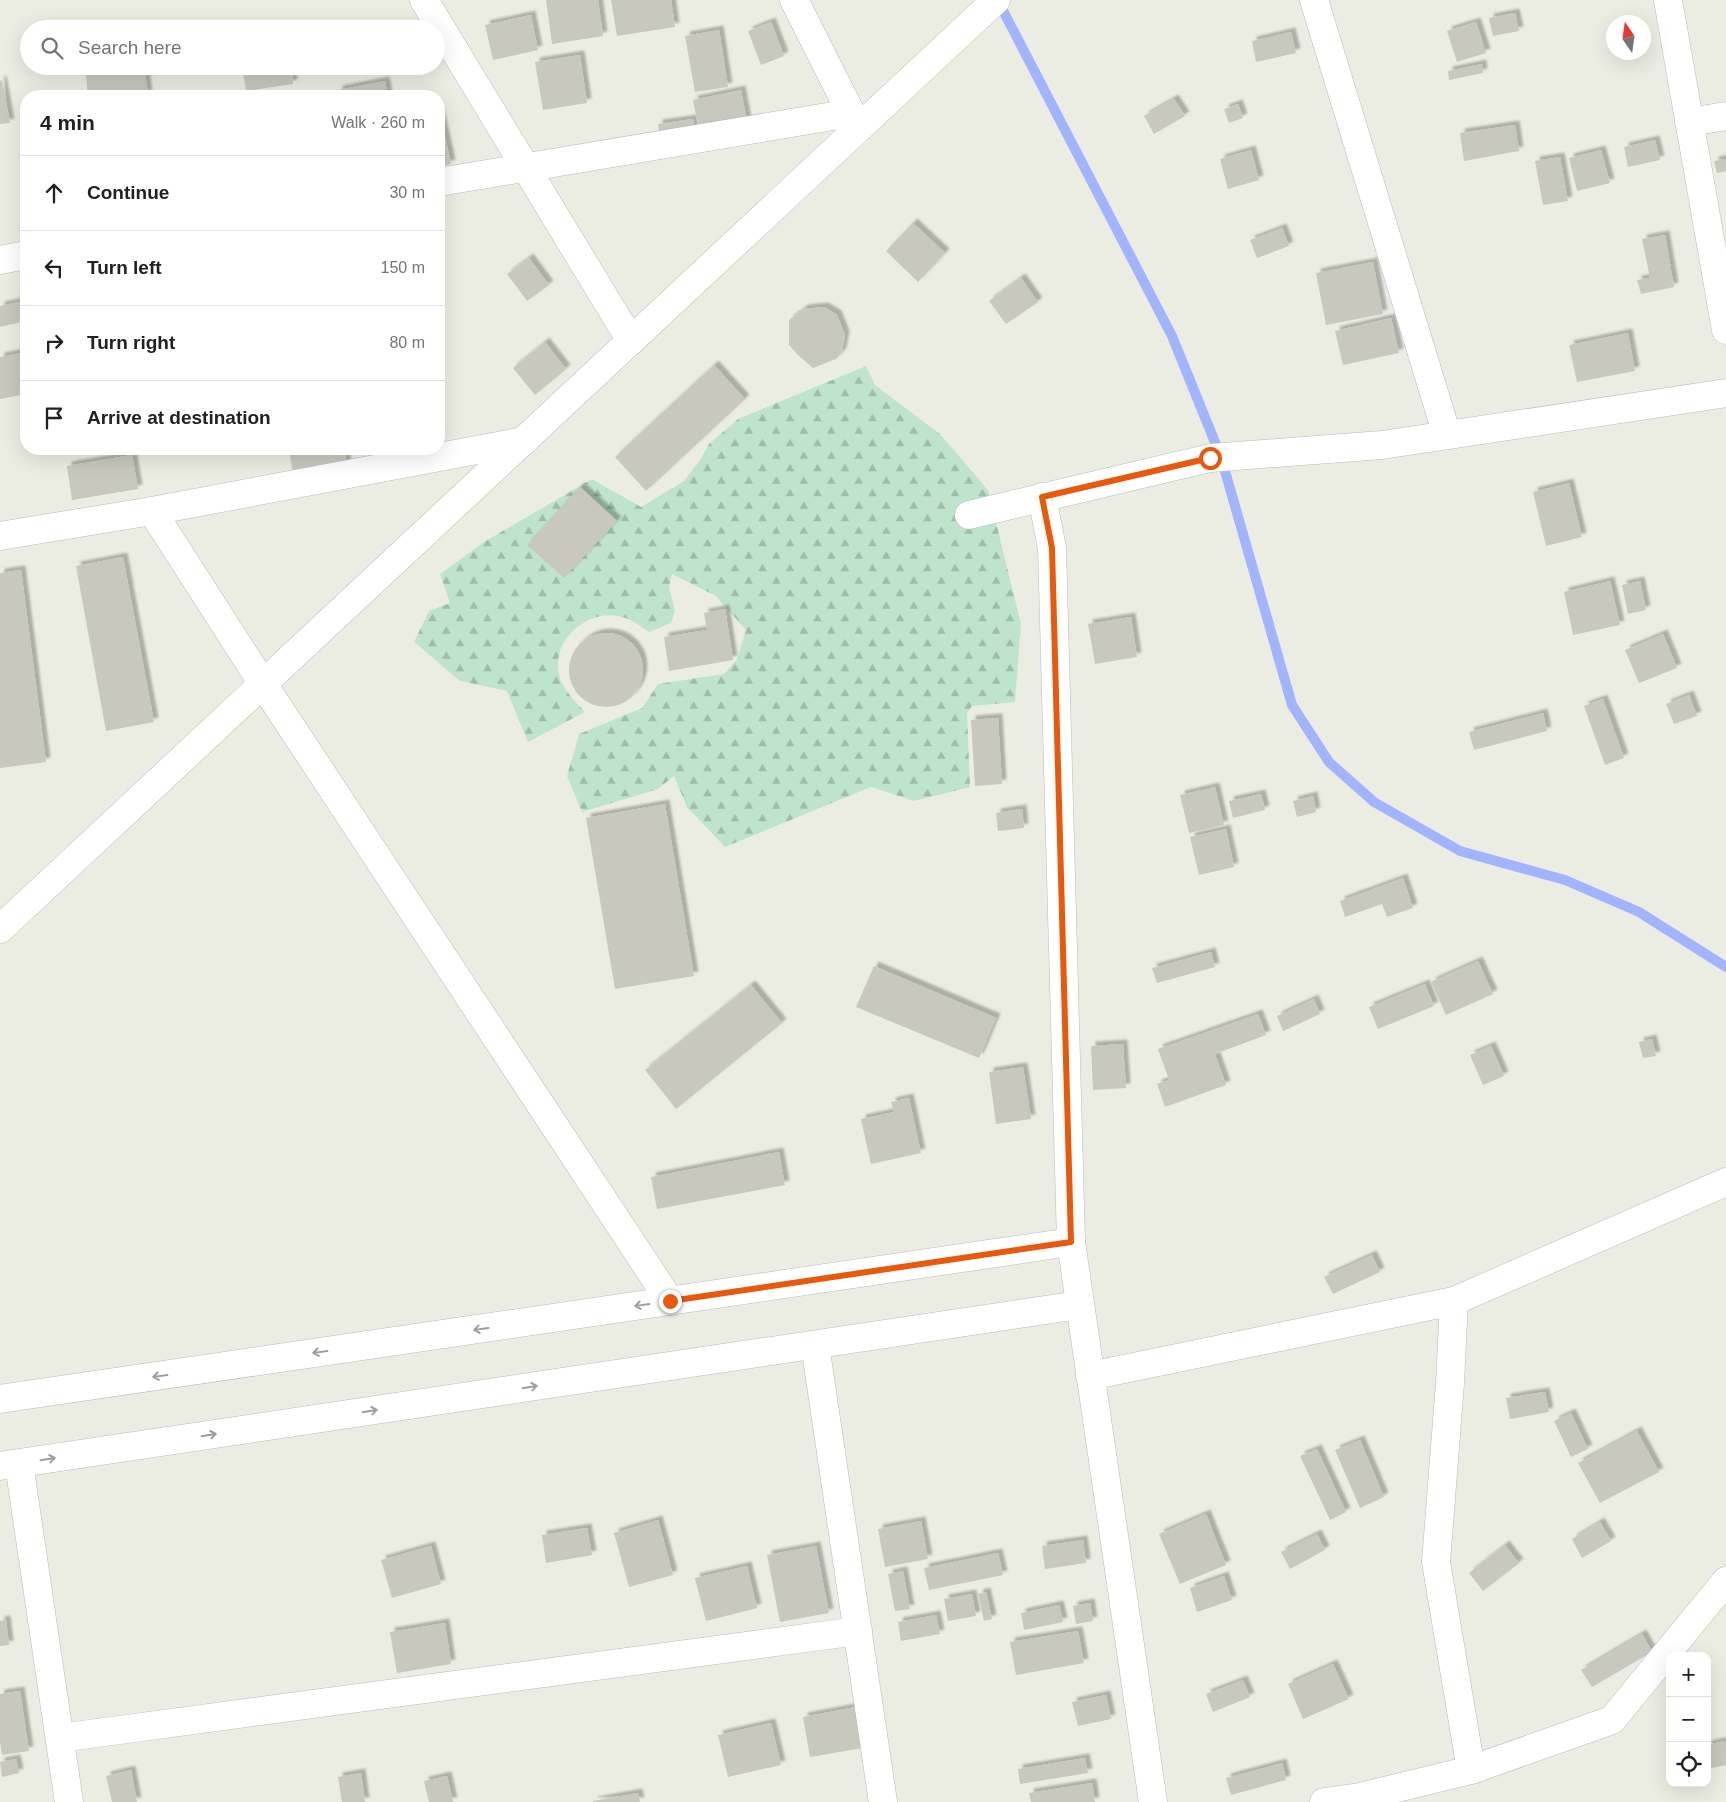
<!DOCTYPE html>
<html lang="en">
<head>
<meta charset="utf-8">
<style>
  :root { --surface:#fff; --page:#f6f6f6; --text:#202124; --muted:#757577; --line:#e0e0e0 }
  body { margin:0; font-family:Helvetica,sans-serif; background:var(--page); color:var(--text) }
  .controls { position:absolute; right:15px; bottom:15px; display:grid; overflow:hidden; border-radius:10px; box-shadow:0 5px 20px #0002 }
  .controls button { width:45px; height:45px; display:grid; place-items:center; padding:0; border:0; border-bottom:1px solid var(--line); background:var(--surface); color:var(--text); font:25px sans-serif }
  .compass { position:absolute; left:1606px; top:15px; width:45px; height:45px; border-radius:50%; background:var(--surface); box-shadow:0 5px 20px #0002; rotate:347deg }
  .stop { position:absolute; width:15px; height:15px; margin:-11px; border:4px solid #ea580c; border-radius:50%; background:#fff }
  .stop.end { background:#ea580c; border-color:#fff; box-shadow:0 1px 5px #0008 }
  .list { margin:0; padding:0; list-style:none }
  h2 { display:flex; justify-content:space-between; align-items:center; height:65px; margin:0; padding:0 20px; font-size:21px }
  h2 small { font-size:16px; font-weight:400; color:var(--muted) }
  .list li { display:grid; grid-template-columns:32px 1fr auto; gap:15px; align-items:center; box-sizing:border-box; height:75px; padding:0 20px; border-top:1px solid var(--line) }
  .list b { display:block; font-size:19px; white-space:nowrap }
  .list em { font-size:16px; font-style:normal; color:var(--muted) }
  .icon { flex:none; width:28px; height:28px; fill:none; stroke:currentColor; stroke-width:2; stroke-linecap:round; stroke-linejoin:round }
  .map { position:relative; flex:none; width:1726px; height:1802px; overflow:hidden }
  .search { position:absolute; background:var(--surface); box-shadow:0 5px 20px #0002; left:20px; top:20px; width:425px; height:55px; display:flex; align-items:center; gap:12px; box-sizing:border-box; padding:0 18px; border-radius:28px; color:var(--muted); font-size:19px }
  .panel { position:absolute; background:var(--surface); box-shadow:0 5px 20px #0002; left:20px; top:90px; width:425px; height:365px; border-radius:20px }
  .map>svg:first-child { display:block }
</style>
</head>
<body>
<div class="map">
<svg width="1726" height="1802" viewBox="0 0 1726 1802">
  <defs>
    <pattern id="forest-firs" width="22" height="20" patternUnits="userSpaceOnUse" patternTransform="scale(1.25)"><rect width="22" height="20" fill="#bee5cb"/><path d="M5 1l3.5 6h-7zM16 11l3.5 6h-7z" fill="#9dbda8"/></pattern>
    <filter id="shadow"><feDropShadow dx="4.5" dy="-4.5" stdDeviation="1" flood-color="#0004"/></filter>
  </defs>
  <rect width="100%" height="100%" fill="#ecede2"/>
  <path fill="url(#forest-firs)" d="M866,366L875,385L940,434L988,490L1021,624L1015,702L972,706L967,713L970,787L914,801L871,787L725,847L687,807L674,776L658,789L582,812L567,776L579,734L642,708L658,684L724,674L737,659L746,630L716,596L672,574L669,587L675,611L671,623L649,632C641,627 631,619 622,617C591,608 557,635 558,666C558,685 573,699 585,712L528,742L507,691L460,681L414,642L429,611L450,603L440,574L484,542L592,479L641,507L684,481L700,460L709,444L738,419Z"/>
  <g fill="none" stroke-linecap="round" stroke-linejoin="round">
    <path stroke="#a0b4ff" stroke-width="10" d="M998,1L1172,336L1221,457L1292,705L1329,762L1374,802L1460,851L1565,880L1639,912L1726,967"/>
  </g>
  <g fill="#c8c8be" filter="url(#shadow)">
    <path d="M546,0H598L603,36L552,44Z"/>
    <path d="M611,0H671L675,27L617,36Z"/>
    <path d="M1515,13L1519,31L1493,36L1489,18Z"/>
    <path d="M531,15L538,50L493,60L485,25Z"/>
    <path d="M771,22L784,56L761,65L748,31Z"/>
    <path d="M1476,22L1486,53L1457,62L1447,31Z"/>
    <path d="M719,30L728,87L695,92L685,36Z"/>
    <path d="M1291,32L1296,53L1256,62L1252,41Z"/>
    <path d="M580,55L587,103L543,110L535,62Z"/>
    <path d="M1482,64L1483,73L1449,80L1448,71Z"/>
    <path d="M85,66H144L148,95L88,96Z"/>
    <path d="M242,66H291L293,84L246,91Z"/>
    <path d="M2,80L10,123L0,124V81Z"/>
    <path d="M385,81L388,96H339L338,90Z"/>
    <path d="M741,90L748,127L700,137L693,100Z"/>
    <path d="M1174,99L1185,116L1154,134L1144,116Z"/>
    <path d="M1238,104L1243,118L1229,123L1224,109Z"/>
    <path d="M439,110L451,164L439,167Z"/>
    <path d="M693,119L695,137L661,142L658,124Z"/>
    <path d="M1515,125L1519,151L1464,161L1460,133Z"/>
    <path d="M1655,140L1660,160L1628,167L1624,147Z"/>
    <path d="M1251,150L1259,180L1228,189L1220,159Z"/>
    <path d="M1601,150L1610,183L1577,191L1569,158Z"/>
    <path d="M1560,157L1568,201L1543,205L1535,161Z"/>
    <path d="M1726,159V171L1717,173L1714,161Z"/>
    <path d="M913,223L945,253L918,282L886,251Z"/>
    <path d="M1282,228L1289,246L1257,258L1250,240Z"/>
    <path d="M1665,235L1674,287L1641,294L1637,280L1650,278L1642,239Z"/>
    <path d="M529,258L549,285L527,301L507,274Z"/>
    <path d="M1373,262L1383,314L1326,325L1316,273Z"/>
    <path d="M1021,278L1038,302L1006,324L989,301Z"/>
    <path d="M24,301L26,321L0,327V306Z"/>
    <path d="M824,307L837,315L845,335L842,352L836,359L813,368L799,356L789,345V320L804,309Z"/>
    <path d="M1391,318L1399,353L1343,365L1335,331Z"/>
    <path d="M1628,333L1635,371L1577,382L1569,345Z"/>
    <path d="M545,342L566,369L535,395L513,368Z"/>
    <path d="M26,352V394L0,399V357Z"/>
    <path d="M714,365L745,399L646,491L615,457Z"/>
    <path d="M289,449H344L347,465L293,474Z"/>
    <path d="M132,455L138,489L72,500L67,466Z"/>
    <path d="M1569,483L1582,537L1546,546L1533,492Z"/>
    <path d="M580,487L617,521L564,578L527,545Z"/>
    <path d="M123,557L154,722L106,731L76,566Z"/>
    <path d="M21,570L46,762L0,768V573Z"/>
    <path d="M1610,581L1620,625L1573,635L1564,592Z"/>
    <path d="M1640,581L1646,610L1628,614L1622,585Z"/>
    <path d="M725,609L733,660L669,671L664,637L707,630L704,613Z"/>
    <path d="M1131,617L1137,657L1095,664L1088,624Z"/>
    <circle cx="606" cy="670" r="37"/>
    <path d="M1663,634L1677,668L1639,683L1625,650Z"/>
    <path d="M1689,695L1697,716L1674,724L1666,704Z"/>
    <path d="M1603,699L1624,758L1605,765L1584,706Z"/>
    <path d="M1543,713L1547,731L1474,750L1469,732Z"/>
    <path d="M998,718L1002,784L975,786L971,720Z"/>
    <path d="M1215,787L1224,825L1189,833L1180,795Z"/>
    <path d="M1261,794L1265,810L1233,818L1229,801Z"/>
    <path d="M1313,796L1316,812L1297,817L1293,801Z"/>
    <path d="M665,804L694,976L615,989L586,818Z"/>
    <path d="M1022,809L1024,828L998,831L996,813Z"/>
    <path d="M1226,829L1234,867L1199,875L1190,837Z"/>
    <path d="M1403,878L1413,908L1387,917L1382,904L1345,917L1340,901Z"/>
    <path d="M1211,952L1215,967L1157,983L1152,968Z"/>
    <path d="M1478,961L1493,994L1446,1015L1431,982Z"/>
    <path d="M874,966L996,1018L979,1058L856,1007Z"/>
    <path d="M1425,984L1434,1006L1378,1029L1369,1007Z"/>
    <path d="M751,985L782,1023L676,1109L645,1070Z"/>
    <path d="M1314,999L1320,1014L1283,1031L1277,1016Z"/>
    <path d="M1258,1014L1266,1035L1215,1054L1226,1085L1165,1107L1157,1084L1169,1080L1158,1049Z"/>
    <path d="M1652,1039L1656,1056L1643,1058L1639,1042Z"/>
    <path d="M1123,1044L1126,1088L1093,1090L1091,1046Z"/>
    <path d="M1491,1046L1504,1076L1483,1085L1470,1055Z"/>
    <path d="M1023,1067L1031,1119L996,1124L989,1072Z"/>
    <path d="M909,1098L921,1153L871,1164L861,1119L894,1112L891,1102Z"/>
    <path d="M779,1152L785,1185L657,1209L651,1177Z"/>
    <path d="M1372,1255L1380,1272L1333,1294L1324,1277Z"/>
    <path d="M1545,1392L1549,1412L1510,1419L1506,1398Z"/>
    <path d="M1571,1413L1588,1449L1571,1457L1554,1421Z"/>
    <path d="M1637,1431L1659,1472L1600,1503L1578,1463Z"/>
    <path d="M1360,1440L1384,1497L1360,1508L1335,1450Z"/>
    <path d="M1317,1449L1346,1512L1330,1520L1300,1456Z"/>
    <path d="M1206,1514L1226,1565L1180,1584L1159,1534Z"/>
    <path d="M658,1520L673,1575L629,1587L614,1533Z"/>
    <path d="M921,1521L928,1559L885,1567L878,1529Z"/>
    <path d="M1600,1522L1611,1541L1582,1558L1572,1539Z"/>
    <path d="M587,1528L592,1555L546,1563L542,1535Z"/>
    <path d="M1317,1534L1325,1550L1290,1569L1281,1552Z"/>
    <path d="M1083,1540L1086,1563L1045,1569L1042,1546Z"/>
    <path d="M1505,1545L1519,1563L1483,1591L1469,1573Z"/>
    <path d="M431,1546L441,1584L392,1598L381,1560Z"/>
    <path d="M816,1546L829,1613L780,1622L767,1555Z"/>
    <path d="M998,1553L1003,1575L929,1590L924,1568Z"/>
    <path d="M747,1566L757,1608L706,1621L695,1578Z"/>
    <path d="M903,1571L910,1609L895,1611L888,1574Z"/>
    <path d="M1224,1576L1232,1600L1197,1612L1190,1588Z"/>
    <path d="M986,1592L992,1619L984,1621L978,1594Z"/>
    <path d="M972,1594L976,1616L948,1621L944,1599Z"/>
    <path d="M1090,1603L1093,1621L1076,1624L1073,1606Z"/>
    <path d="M1059,1605L1063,1622L1024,1630L1021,1613Z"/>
    <path d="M936,1615L940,1634L901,1641L898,1622Z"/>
    <path d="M6,1620L9,1645L0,1646V1621Z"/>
    <path d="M445,1623L451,1664L397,1673L390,1632Z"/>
    <path d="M1078,1631L1084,1663L1016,1675L1010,1642Z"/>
    <path d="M1642,1634L1652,1652L1592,1687L1581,1670Z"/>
    <path d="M1333,1664L1349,1699L1303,1719L1288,1684Z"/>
    <path d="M1243,1680L1250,1697L1213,1712L1206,1694Z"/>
    <path d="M20,1691L29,1751L2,1755L0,1742V1694Z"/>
    <path d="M1106,1695L1111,1719L1078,1726L1072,1702Z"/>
    <path d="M856,1707L863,1748L810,1757L803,1717Z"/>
    <path d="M771,1723L781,1765L728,1777L718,1735Z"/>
    <path d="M1725,1741L1726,1765L1707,1769V1745Z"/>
    <path d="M1085,1758L1088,1773L1020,1784L1018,1769Z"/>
    <path d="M16,1759L19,1773L2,1777L0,1762Z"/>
    <path d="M1282,1763L1286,1780L1231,1795L1226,1778Z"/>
    <path d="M131,1770L137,1802H112L106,1776Z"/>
    <path d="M361,1773L365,1802H342L338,1777Z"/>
    <path d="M447,1776L453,1802H429L424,1781Z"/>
    <path d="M1092,1783L1095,1802H1031L1029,1793Z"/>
    <path d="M638,1793L640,1802H593V1801Z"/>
  </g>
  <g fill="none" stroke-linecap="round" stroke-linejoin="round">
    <defs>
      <g id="street">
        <path d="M424,0L631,341"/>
        <path d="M794,0L851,113L856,129"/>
        <path d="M1314,0L1447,435"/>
        <path d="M1668,0L1726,330"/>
        <path d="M1689,122L1726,116"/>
        <path d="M439,182L851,113"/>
        <path d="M0,260L26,255"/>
        <path d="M1042,497L1052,548L1071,1242L1153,1802"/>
        <path d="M152,511L263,684L670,1301"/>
        <path d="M969,515L1210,458L1382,445L1726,393"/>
        <path d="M0,536L152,511L524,441"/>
        <path d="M1454,1301L1450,1383L1436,1562L1471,1770"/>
        <path d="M815,1345L883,1802"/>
        <path d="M1090,1376L1454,1301L1726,1182"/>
        <path d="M0,1399L1071,1242"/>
        <path d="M19,1464L69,1802"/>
        <path d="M0,1466L1079,1305"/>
        <path d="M60,1738L858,1631"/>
        <path d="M1324,1802L1360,1797L1471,1770L1612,1720L1726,1581"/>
      </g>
      <path id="secondary" d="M0,929L996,0"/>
    </defs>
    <use href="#street" stroke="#b9b9c1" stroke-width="29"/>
    <use href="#secondary" stroke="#babbc3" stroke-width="29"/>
    <use href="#street" stroke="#fff" stroke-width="28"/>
    <use href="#secondary" stroke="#fff" stroke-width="28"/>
  </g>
  <defs><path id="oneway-shaft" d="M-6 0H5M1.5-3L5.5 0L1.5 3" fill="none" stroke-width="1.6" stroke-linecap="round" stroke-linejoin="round" transform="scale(1.25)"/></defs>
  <g stroke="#9c9da1">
    <use href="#oneway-shaft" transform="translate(642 1305) rotate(172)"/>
    <use href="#oneway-shaft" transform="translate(481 1329) rotate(172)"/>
    <use href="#oneway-shaft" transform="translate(320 1352) rotate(172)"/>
    <use href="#oneway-shaft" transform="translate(160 1376) rotate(172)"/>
    <use href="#oneway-shaft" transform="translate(530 1387) rotate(-9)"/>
    <use href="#oneway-shaft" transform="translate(370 1411) rotate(-9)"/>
    <use href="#oneway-shaft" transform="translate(209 1435) rotate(-9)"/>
    <use href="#oneway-shaft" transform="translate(48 1459) rotate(-9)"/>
  </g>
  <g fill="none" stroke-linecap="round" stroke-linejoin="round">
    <path stroke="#ea580c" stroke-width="6" d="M670,1301L1071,1242L1052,548L1042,497L1210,458"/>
  </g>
</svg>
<div class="controls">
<button>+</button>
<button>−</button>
<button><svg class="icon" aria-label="locate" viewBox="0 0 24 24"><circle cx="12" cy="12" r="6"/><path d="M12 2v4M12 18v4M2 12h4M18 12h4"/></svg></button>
</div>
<svg class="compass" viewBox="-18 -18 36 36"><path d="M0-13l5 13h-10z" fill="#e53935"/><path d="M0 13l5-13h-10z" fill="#757577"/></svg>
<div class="stop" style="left:1210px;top:458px"></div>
<div class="stop end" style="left:670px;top:1301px"></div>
<div class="search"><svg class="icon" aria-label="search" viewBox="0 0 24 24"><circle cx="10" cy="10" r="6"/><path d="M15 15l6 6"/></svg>Search here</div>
<section class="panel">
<h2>4 min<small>Walk · 260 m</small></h2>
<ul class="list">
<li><svg class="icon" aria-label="ahead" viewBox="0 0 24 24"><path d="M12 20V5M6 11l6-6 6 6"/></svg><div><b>Continue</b></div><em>30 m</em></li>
<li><svg class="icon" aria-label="left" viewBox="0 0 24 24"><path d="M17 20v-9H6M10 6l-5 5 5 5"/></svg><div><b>Turn left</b></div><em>150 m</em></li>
<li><svg class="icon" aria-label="right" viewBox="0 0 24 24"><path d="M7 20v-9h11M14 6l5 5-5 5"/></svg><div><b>Turn right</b></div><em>80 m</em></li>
<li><svg class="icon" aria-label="arrive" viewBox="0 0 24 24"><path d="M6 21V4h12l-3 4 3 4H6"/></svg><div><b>Arrive at destination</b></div></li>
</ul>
</section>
</div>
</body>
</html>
